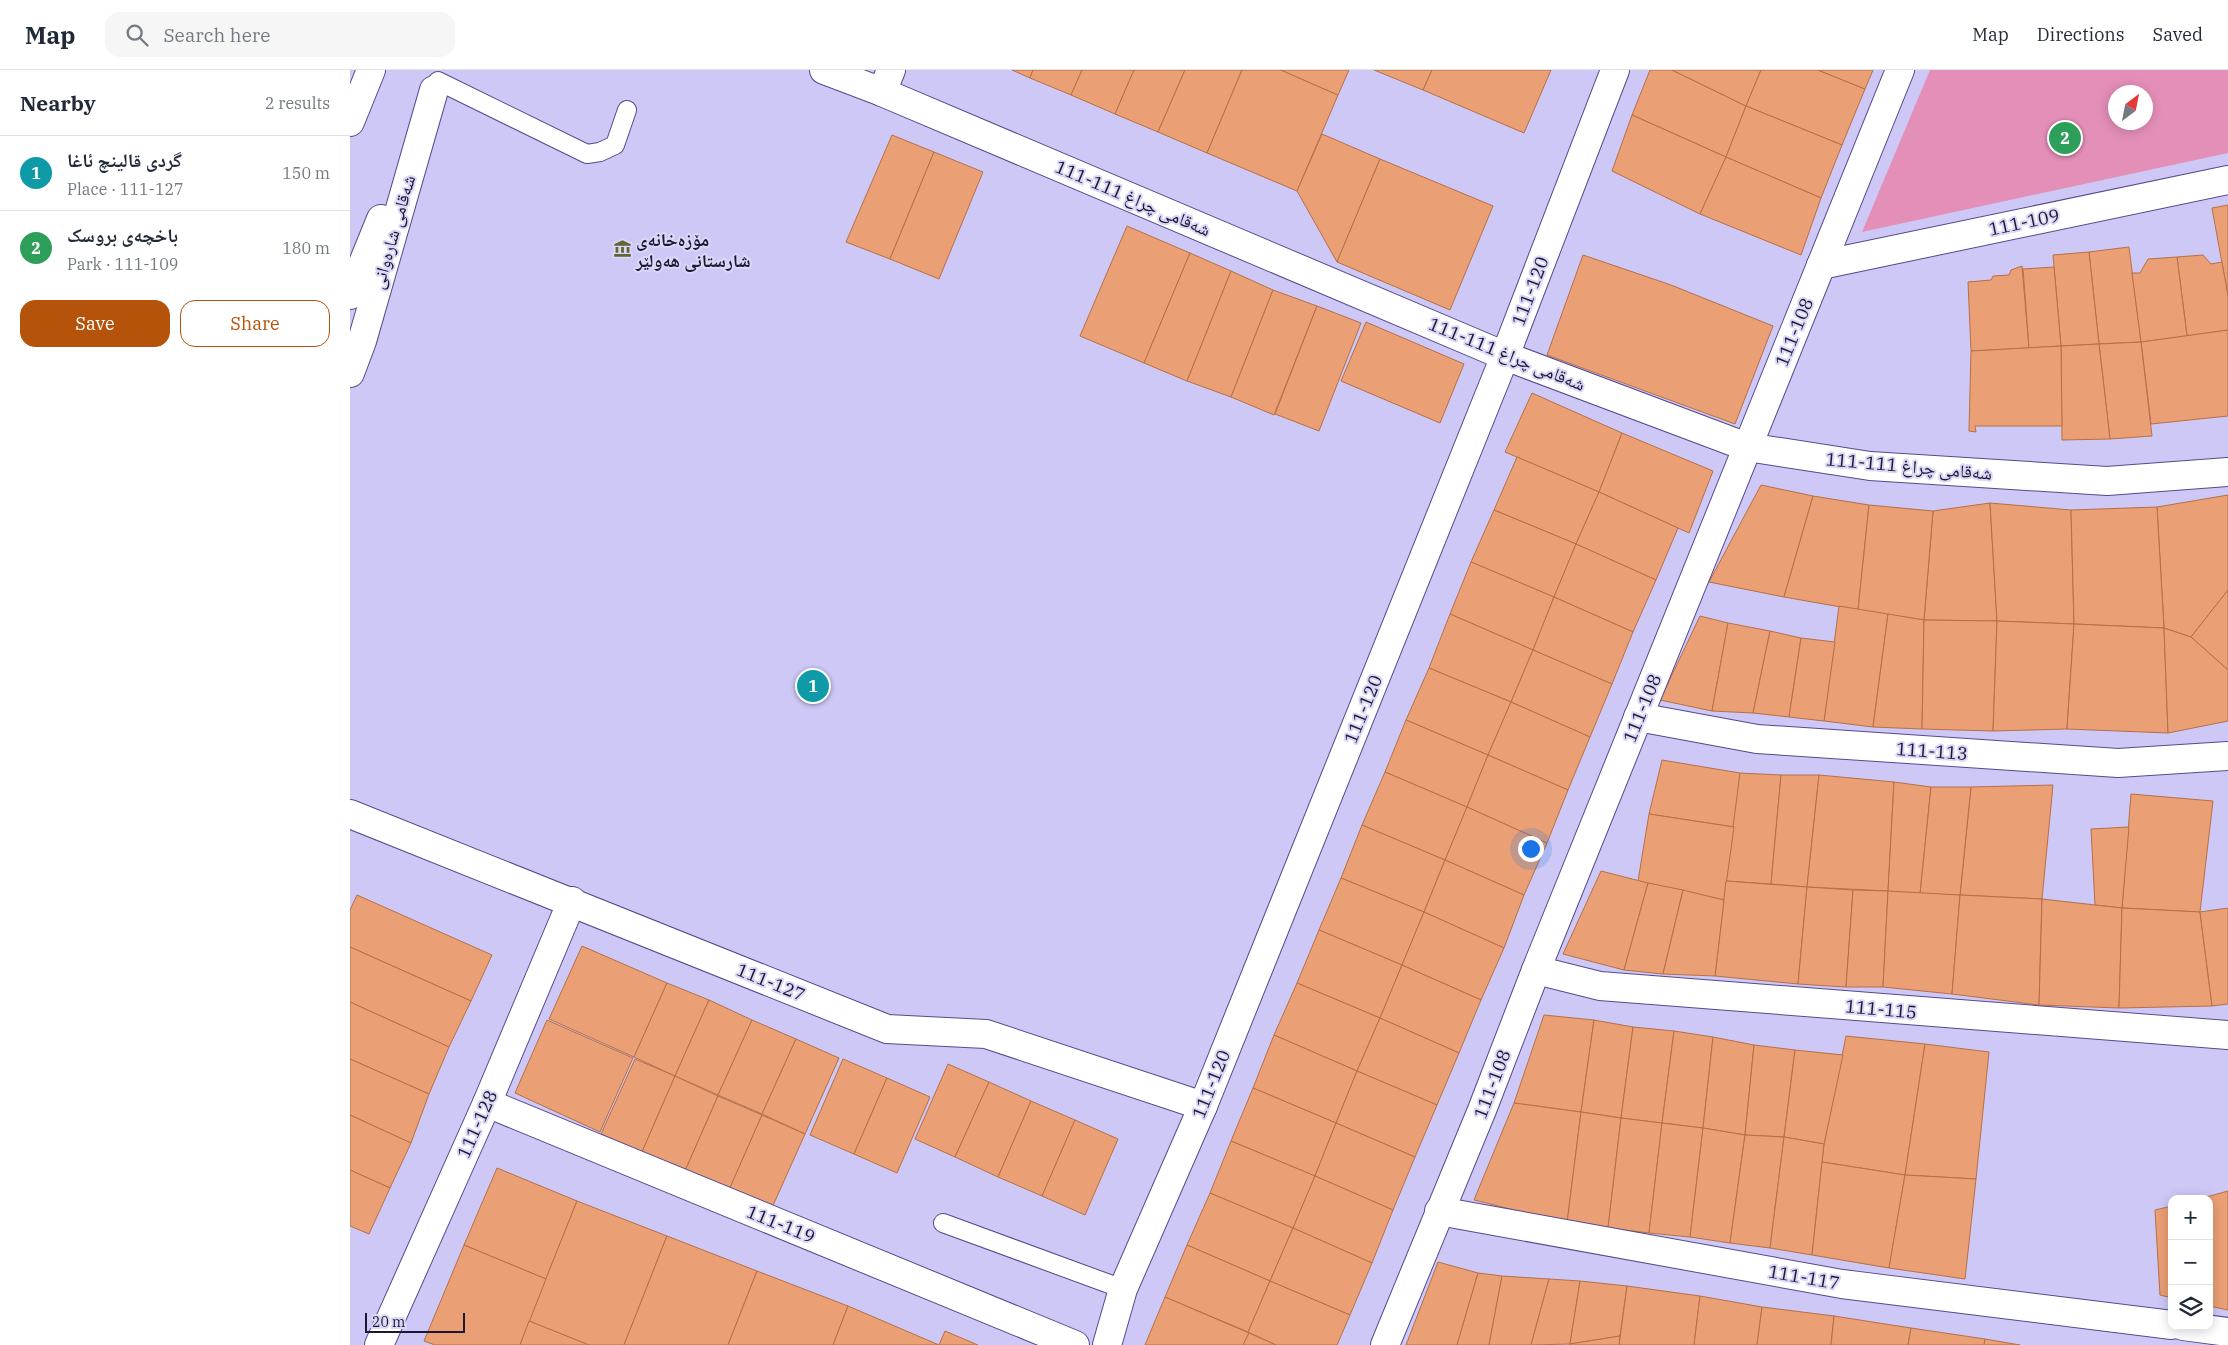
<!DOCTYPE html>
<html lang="en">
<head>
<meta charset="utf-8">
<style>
  :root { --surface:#fff; --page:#f6f6f7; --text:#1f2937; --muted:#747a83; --line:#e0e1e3; --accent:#b45309 }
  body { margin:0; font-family:"IBM Plex Serif","Noto Naskh Arabic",serif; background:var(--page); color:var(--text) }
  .controls { position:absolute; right:15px; bottom:15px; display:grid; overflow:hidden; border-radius:10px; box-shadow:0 2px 12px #0003 }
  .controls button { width:45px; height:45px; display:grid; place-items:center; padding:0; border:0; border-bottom:1px solid var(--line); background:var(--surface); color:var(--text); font:25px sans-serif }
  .compass { position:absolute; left:1758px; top:15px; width:45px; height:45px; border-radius:50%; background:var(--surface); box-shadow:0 2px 12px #0003; rotate:32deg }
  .scale { position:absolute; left:15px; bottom:12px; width:100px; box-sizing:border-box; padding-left:5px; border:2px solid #1c1733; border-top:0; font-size:14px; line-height:18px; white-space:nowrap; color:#1c1733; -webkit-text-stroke:4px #dad7f7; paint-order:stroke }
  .you { position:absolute; left:1180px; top:778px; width:18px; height:18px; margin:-12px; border:4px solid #fff; border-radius:50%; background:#1a73e8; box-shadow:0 0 0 8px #1a73e833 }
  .badge { display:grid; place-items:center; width:32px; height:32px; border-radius:50%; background:var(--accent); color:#fff; font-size:16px; font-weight:700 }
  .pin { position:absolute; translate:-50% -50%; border:2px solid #fff; box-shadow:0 1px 5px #0006 }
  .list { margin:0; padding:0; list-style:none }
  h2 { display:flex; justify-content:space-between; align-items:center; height:65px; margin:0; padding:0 20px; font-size:21px }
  h2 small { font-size:16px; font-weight:400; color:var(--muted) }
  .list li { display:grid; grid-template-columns:32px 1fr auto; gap:15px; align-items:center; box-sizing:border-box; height:75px; padding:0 20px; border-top:1px solid var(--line) }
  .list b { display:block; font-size:19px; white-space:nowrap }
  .list p { margin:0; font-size:16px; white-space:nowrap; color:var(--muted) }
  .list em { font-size:16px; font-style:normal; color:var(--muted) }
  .actions { display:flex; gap:10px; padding:15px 20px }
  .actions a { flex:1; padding:11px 0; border:1px solid var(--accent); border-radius:15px; text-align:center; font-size:18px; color:var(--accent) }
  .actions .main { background:var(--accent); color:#fff }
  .icon { flex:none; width:28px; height:28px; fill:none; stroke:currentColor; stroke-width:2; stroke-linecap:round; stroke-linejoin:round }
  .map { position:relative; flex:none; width:1878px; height:1275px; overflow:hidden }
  header { display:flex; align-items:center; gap:30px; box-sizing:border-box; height:70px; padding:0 25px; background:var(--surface); border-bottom:1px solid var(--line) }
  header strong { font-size:24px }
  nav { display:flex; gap:28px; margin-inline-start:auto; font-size:18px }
  .search { width:350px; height:45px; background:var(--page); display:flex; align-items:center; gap:12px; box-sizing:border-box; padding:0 18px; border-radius:15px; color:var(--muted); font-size:19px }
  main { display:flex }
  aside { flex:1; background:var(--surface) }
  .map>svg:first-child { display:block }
</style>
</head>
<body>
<header>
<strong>Map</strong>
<div class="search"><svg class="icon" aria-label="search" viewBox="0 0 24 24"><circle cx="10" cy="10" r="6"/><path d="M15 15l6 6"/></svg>Search here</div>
<nav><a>Map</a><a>Directions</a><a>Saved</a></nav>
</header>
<main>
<aside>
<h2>Nearby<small>2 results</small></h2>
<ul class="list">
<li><span class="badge" style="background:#0f9aa8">1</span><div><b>گردی قالینچ ئاغا</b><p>Place · 111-127</p></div><em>150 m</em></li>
<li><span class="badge" style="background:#2e9e5b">2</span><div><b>باخچەی بروسک</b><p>Park · 111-109</p></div><em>180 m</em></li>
</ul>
<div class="actions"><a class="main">Save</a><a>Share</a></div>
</aside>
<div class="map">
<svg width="1878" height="1275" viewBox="0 0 1878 1275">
  <rect width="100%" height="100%" fill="#cdc8f6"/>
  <path fill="#e48fb8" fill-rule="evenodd" d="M1580,0H1878V83L1512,162ZM1766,22H1796V52H1766Z"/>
  <g fill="#eb9f75" stroke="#b76f46">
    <path d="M662,0H683L680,8Z"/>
    <path d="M683,0H732L721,25L680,8Z"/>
    <path d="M732,0H784L765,44L721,25Z"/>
    <path d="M784,0H835L808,62L765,44Z"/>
    <path d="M835,0H892L857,83L808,62Z"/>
    <path d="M892,0H931L988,25L947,121L857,83Z"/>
    <path d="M931,0H999L988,25Z"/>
    <path d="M1024,0H1082L1073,20Z"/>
    <path d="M1082,0H1201L1174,63L1073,20Z"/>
    <path d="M1300,0H1322L1396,36L1376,87L1282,45Z"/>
    <path d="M1322,0H1411L1396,36Z"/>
    <path d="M1411,0H1468L1515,19L1492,75L1396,36Z"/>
    <path d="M1468,0H1523L1515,19Z"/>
    <path d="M1396,36L1492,75L1471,128L1376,87Z"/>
    <path d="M1282,45L1376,87L1350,144L1262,101Z"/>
    <path d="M972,64L1030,89L987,192L947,121Z"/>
    <path d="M542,65L584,82L540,189L496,172Z"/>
    <path d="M584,82L633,102L589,209L540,189Z"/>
    <path d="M1376,87L1471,128L1451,185L1350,144Z"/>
    <path d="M1030,89L1143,136L1100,240L987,192Z"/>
    <path d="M1878,135V226L1862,138Z"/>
    <path d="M777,156L840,183L794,293L730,266Z"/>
    <path d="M1779,177L1791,272L1749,274L1739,182Z"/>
    <path d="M1739,182L1749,274L1711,276L1703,185Z"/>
    <path d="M840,183L881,201L837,311L794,293Z"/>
    <path d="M1233,185L1321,215L1423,256L1385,354L1197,285Z"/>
    <path d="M1853,185L1861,194L1872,192L1878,226V260L1837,266L1827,187Z"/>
    <path d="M1827,187L1837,266L1791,272L1782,203H1790L1798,189Z"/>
    <path d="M1672,196L1679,278L1621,281L1618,212L1641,210L1643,206L1659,205L1661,200Z"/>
    <path d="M1704,197L1711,276L1679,278L1673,199Z"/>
    <path d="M881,201L923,220L881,327L837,311Z"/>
    <path d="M923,220L967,236L924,345L881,327Z"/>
    <path d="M967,236L1011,253L969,361L925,344Z"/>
    <path d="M1016,252L1114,294L1090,353L991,311Z"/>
    <path d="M1878,260V346L1801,354L1791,272Z"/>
    <path d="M1791,272L1802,366L1760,369L1749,274Z"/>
    <path d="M1749,274L1760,369L1712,370L1711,276Z"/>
    <path d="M1711,276L1712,356H1625L1626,362L1619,361L1621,281Z"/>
    <path d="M1182,323L1272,363L1249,422L1155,382Z"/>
    <path d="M1272,363L1363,401L1339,463L1249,422Z"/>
    <path d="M1167,387L1249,422L1226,474L1144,440Z"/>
    <path d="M1411,415L1463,426L1434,527L1359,512Z"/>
    <path d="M1249,422L1328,458L1306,510L1226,474Z"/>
    <path d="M1878,425V520L1841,567L1814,558L1807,437Z"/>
    <path d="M1463,426L1519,435L1508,540L1434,527Z"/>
    <path d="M1640,433L1647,551L1574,550L1583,441Z"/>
    <path d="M1640,433L1721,440L1724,554L1647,551Z"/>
    <path d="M1519,435L1583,441L1574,550L1508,540Z"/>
    <path d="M1807,437L1814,558L1724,554L1721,440Z"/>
    <path d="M1144,440L1226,474L1204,527L1121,492Z"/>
    <path d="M1226,474L1306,510L1283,562L1204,527Z"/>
    <path d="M1121,492L1204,527L1183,580L1100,544Z"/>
    <path d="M1878,520V600L1841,567Z"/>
    <path d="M1204,527L1283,562L1262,614L1183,580Z"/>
    <path d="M1489,536L1538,544L1523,657L1474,651Z"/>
    <path d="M1100,544L1183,580L1161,632L1079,598Z"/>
    <path d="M1538,544L1574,550L1572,659L1523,657Z"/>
    <path d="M1350,546L1378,553L1362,641L1310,630Z"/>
    <path d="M1574,550L1647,551L1643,661L1572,659Z"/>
    <path d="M1647,551L1724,554L1717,659L1643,661Z"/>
    <path d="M1378,553L1420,561L1403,643L1362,641Z"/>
    <path d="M1724,554L1814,558L1818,663L1717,659Z"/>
    <path d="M1814,558L1841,567L1878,600V651L1818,663Z"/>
    <path d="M1420,561L1451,568L1439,647L1403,643Z"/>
    <path d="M1451,568L1485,572L1474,651L1439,647Z"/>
    <path d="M1183,580L1262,614L1240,667L1161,632Z"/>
    <path d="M1079,598L1161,632L1138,685L1056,650Z"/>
    <path d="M1161,632L1240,667L1218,720L1138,685Z"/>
    <path d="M1056,650L1138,685L1117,737L1035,702Z"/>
    <path d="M1138,685L1218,720L1197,773L1117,737Z"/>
    <path d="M1312,690L1390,703L1384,757L1299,744Z"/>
    <path d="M1035,702L1117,737L1095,790L1012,755Z"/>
    <path d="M1390,703L1431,705L1421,814L1376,811Z"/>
    <path d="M1431,705H1469L1457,817L1421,814Z"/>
    <path d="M1469,705L1544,712L1538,821L1457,817Z"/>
    <path d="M1544,712L1581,717L1570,824L1538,821Z"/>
    <path d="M1703,715L1692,829L1610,825L1621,717Z"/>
    <path d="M1581,717H1621L1610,825L1570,824Z"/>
    <path d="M1781,724L1863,731L1850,842L1772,838Z"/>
    <path d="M1117,737L1197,773L1174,825L1095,790Z"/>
    <path d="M1299,744L1384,757L1374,830L1288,811Z"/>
    <path d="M1012,755L1095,790L1074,842L991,808Z"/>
    <path d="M1779,757L1772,838L1745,835L1741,759Z"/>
    <path d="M1095,790L1174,825L1154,878L1074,842Z"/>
    <path d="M1251,801L1298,813L1274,900L1213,884Z"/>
    <path d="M991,808L1074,842L1052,895L969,860Z"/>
    <path d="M1376,811L1457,817L1448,914L1365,906Z"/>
    <path d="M1298,813L1333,820L1313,904L1274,900Z"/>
    <path d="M1457,817L1503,820L1496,917L1448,914Z"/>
    <path d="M1333,820L1374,830L1365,906L1313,904Z"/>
    <path d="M1503,820L1538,821L1533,917H1496Z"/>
    <path d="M1538,821L1610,825L1602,924L1533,917Z"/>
    <path d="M7,825L142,885L121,931L0,877V840Z"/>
    <path d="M1610,825L1692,829L1689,935L1602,924Z"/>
    <path d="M1692,829L1772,838L1769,938L1689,935Z"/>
    <path d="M1772,838L1850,842L1862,936L1769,938Z"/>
    <path d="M1878,838V934L1862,936L1850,842Z"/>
    <path d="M1074,842L1154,878L1131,930L1052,895Z"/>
    <path d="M969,860L1052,895L1030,948L947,913Z"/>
    <path d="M232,876L317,913L284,987L199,949Z"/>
    <path d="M0,877L121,931L99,977L0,932Z"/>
    <path d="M1052,895L1131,930L1109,983L1030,948Z"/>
    <path d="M317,913L359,930L325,1006L284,987Z"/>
    <path d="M947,913L1030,948L1007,1001L924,965Z"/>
    <path d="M359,930L402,950L368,1025L325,1006Z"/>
    <path d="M0,932L99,977L79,1024L0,989Z"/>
    <path d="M1194,945L1244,950L1231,1042L1164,1033Z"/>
    <path d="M1030,948L1109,983L1087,1035L1007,1001Z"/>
    <path d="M197,950L283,988L250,1062L165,1023Z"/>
    <path d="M402,950L446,969L412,1044L368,1025Z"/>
    <path d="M1244,950L1283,957L1271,1048L1231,1042Z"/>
    <path d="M1283,957L1324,961L1312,1053L1271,1048Z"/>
    <path d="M1324,961L1363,967L1353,1058L1312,1053Z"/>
    <path d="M924,965L1007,1001L986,1053L903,1018Z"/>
    <path d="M1496,966L1575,974L1555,1105L1472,1092L1474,1074Z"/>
    <path d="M1363,967L1404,975L1395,1065L1353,1058Z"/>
    <path d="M446,969L489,988L455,1064L412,1044Z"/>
    <path d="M1575,974L1639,982L1626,1109L1555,1105Z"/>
    <path d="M1404,975L1445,980L1434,1067L1395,1065Z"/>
    <path d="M1445,980L1493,985L1474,1074L1434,1067Z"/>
    <path d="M0,989L79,1024L61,1073L0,1045Z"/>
    <path d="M285,989L325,1006L292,1082L251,1064Z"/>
    <path d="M493,989L537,1008L504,1084L460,1065Z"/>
    <path d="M598,994L639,1012L605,1087L565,1069Z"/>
    <path d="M1007,1001L1087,1035L1065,1087L986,1053Z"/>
    <path d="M325,1006L368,1026L335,1101L292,1082Z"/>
    <path d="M537,1008L580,1027L547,1103L504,1084Z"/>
    <path d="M639,1012L681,1031L648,1107L605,1087Z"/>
    <path d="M903,1018L986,1053L965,1106L881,1071Z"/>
    <path d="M368,1026L412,1045L379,1120L335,1101Z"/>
    <path d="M681,1031L725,1050L692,1126L648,1107Z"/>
    <path d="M1164,1033L1231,1042L1217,1153L1124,1130Z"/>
    <path d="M1231,1042L1271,1048L1258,1158L1217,1153Z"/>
    <path d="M0,1045L61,1073L40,1118L0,1100Z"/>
    <path d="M412,1045L455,1064L421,1140L379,1120Z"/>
    <path d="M1271,1048L1312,1053L1299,1163L1258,1158Z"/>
    <path d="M725,1050L768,1069L735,1145L692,1126Z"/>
    <path d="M986,1053L1065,1087L1043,1140L965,1106Z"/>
    <path d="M1312,1053L1353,1058L1340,1167L1299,1163Z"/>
    <path d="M1353,1058L1395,1065L1380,1173L1340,1167Z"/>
    <path d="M1395,1065L1434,1067L1420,1178L1380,1173Z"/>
    <path d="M1434,1067L1474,1074L1462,1185L1420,1178Z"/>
    <path d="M881,1071L965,1106L943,1158L860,1123Z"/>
    <path d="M1472,1092L1555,1105L1539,1198L1462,1185Z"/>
    <path d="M147,1098L227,1131L196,1209L114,1175Z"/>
    <path d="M0,1100L40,1118L19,1164L0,1156Z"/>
    <path d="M1555,1105L1626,1109L1615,1209L1539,1198Z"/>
    <path d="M965,1106L1043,1140L1022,1193L943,1158Z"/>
    <path d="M1878,1121V1240L1859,1236V1129H1849Z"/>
    <path d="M860,1123L943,1158L920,1211L837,1175Z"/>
    <path d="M227,1131L317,1166L274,1275H239L179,1251Z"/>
    <path d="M1822,1136V1228L1810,1225L1805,1140Z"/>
    <path d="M943,1158L1022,1193L1000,1245L920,1211Z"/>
    <path d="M317,1166L407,1201L378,1275H274Z"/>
    <path d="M114,1175L196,1209L170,1275H85L74,1271Z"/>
    <path d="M837,1175L920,1211L898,1262L815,1227Z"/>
    <path d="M1088,1192L1128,1203L1107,1275H1056Z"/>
    <path d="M407,1201L498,1236L483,1275H378Z"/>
    <path d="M1128,1203L1152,1206L1139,1275H1107Z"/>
    <path d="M1152,1206L1199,1209L1181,1275H1139Z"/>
    <path d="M1199,1209L1230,1211L1220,1274L1181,1275Z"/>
    <path d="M920,1211L1000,1245L987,1275H926L898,1262Z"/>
    <path d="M1230,1211L1277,1216L1270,1266L1220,1274Z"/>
    <path d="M1277,1216L1350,1226L1344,1275H1269Z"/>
    <path d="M1350,1226L1412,1237L1407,1275H1344Z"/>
    <path d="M815,1227L899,1263L893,1275H795Z"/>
    <path d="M498,1236L589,1275H483Z"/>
    <path d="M1412,1237L1484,1246L1481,1275H1407Z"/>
    <path d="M1484,1246L1561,1258L1558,1275H1481Z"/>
    <path d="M179,1251L239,1275H170Z"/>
    <path d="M1561,1258L1635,1269L1634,1275H1558Z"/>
    <path d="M595,1261L628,1275H589Z"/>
    <path d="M899,1263L926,1275H893Z"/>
    <path d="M1270,1266L1269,1275H1219L1220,1274Z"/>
    <path d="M1635,1269L1670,1275H1634Z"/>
  </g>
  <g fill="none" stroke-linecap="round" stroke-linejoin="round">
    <defs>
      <g id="lane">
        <path d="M88,11L237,84L250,82L265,75L277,40"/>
        <path d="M593,1153L773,1219"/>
      </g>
      <g id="street">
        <path d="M532,22L541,0"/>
        <path d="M1471,195L1878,110"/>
        <path d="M1288,647L1407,669L1768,693L1878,686"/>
        <path d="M0,744L537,959L636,964L853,1036"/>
        <path d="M1186,900L1250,916L1878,965"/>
        <path d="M137,1033L725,1275"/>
        <path d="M1089,1141L1492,1214L1822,1255"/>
        <path d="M1833,1256L1878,1262"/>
        <path d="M29,1275L137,1033L222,831"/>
        <path d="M757,1275L773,1219L853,1036L1155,286L1265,0"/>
        <path d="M1035,1275L1132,1040L1186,900L1550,0"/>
      </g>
      <path id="secondary" d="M474,0L532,22L1155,286L1397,377L1520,396L1757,411L1878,402"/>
      <g id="primary">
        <path d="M0,52L21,0"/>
        <path d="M0,225L31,149"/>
        <path d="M0,303L12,271L84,20"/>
      </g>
    </defs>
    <use href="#lane" stroke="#564a8d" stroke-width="20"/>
    <use href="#street" stroke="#564a8d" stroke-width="30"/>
    <use href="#secondary" stroke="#564a8d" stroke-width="30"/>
    <use href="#primary" stroke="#564a8d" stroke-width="30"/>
    <use href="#lane" stroke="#fff" stroke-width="18"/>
    <use href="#street" stroke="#fff" stroke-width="28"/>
    <use href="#secondary" stroke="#fff" stroke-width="28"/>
    <use href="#primary" stroke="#fff" stroke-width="28"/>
  </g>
  <defs>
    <symbol id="museum-bare" viewBox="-9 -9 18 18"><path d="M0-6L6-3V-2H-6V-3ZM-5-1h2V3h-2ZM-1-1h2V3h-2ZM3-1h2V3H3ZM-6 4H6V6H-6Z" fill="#636431" stroke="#dad7f7" stroke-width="2.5" paint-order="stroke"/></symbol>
  </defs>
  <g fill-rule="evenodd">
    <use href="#museum-bare" x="260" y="166" width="25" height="25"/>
  </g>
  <g text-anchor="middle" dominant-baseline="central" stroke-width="4" stroke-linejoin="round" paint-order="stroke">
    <g font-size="18" fill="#1c1733" stroke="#dad7f7">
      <text transform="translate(783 128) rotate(23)">شەقامی چراغ 111-111</text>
      <text transform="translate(1674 152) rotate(-12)">111-109</text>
      <text transform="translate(43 162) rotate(-74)">شەقامی شارەوانی</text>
      <text transform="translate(1180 221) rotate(-69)">111-120</text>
      <text transform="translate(1444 262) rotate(-68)">111-108</text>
      <text transform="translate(1157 284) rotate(22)">شەقامی چراغ 111-111</text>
      <text transform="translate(1559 396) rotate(5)">شەقامی چراغ 111-111</text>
      <text transform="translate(1292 638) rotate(-68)">111-108</text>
      <text transform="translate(1013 639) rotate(-68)">111-120</text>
      <text transform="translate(1582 681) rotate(4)">111-113</text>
      <text transform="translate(421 912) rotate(22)">111-127</text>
      <text transform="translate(1531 939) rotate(5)">111-115</text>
      <text transform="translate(861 1014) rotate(-68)">111-120</text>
      <text transform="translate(1142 1014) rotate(-69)">111-108</text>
      <text transform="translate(127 1054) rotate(-66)">111-128</text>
      <text transform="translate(431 1154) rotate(22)">111-119</text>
      <text transform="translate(1454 1207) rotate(10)">111-117</text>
    </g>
    <g font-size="18" font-weight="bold" fill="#1c1733" stroke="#dad7f7" text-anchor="start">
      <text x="286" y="169">مۆزەخانەی<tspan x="286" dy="21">شارستانی هەولێر</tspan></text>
    </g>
  </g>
</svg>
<div class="controls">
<button>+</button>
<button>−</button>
<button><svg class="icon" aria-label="layers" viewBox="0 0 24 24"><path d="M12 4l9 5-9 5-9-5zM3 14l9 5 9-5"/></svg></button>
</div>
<svg class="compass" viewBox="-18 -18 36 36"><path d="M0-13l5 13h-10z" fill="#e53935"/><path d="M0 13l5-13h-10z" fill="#747a83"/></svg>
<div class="scale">20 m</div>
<div class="you"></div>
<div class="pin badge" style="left:463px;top:616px;background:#0f9aa8">1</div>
<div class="pin badge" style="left:1715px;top:68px;background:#2e9e5b">2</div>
</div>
</main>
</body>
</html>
